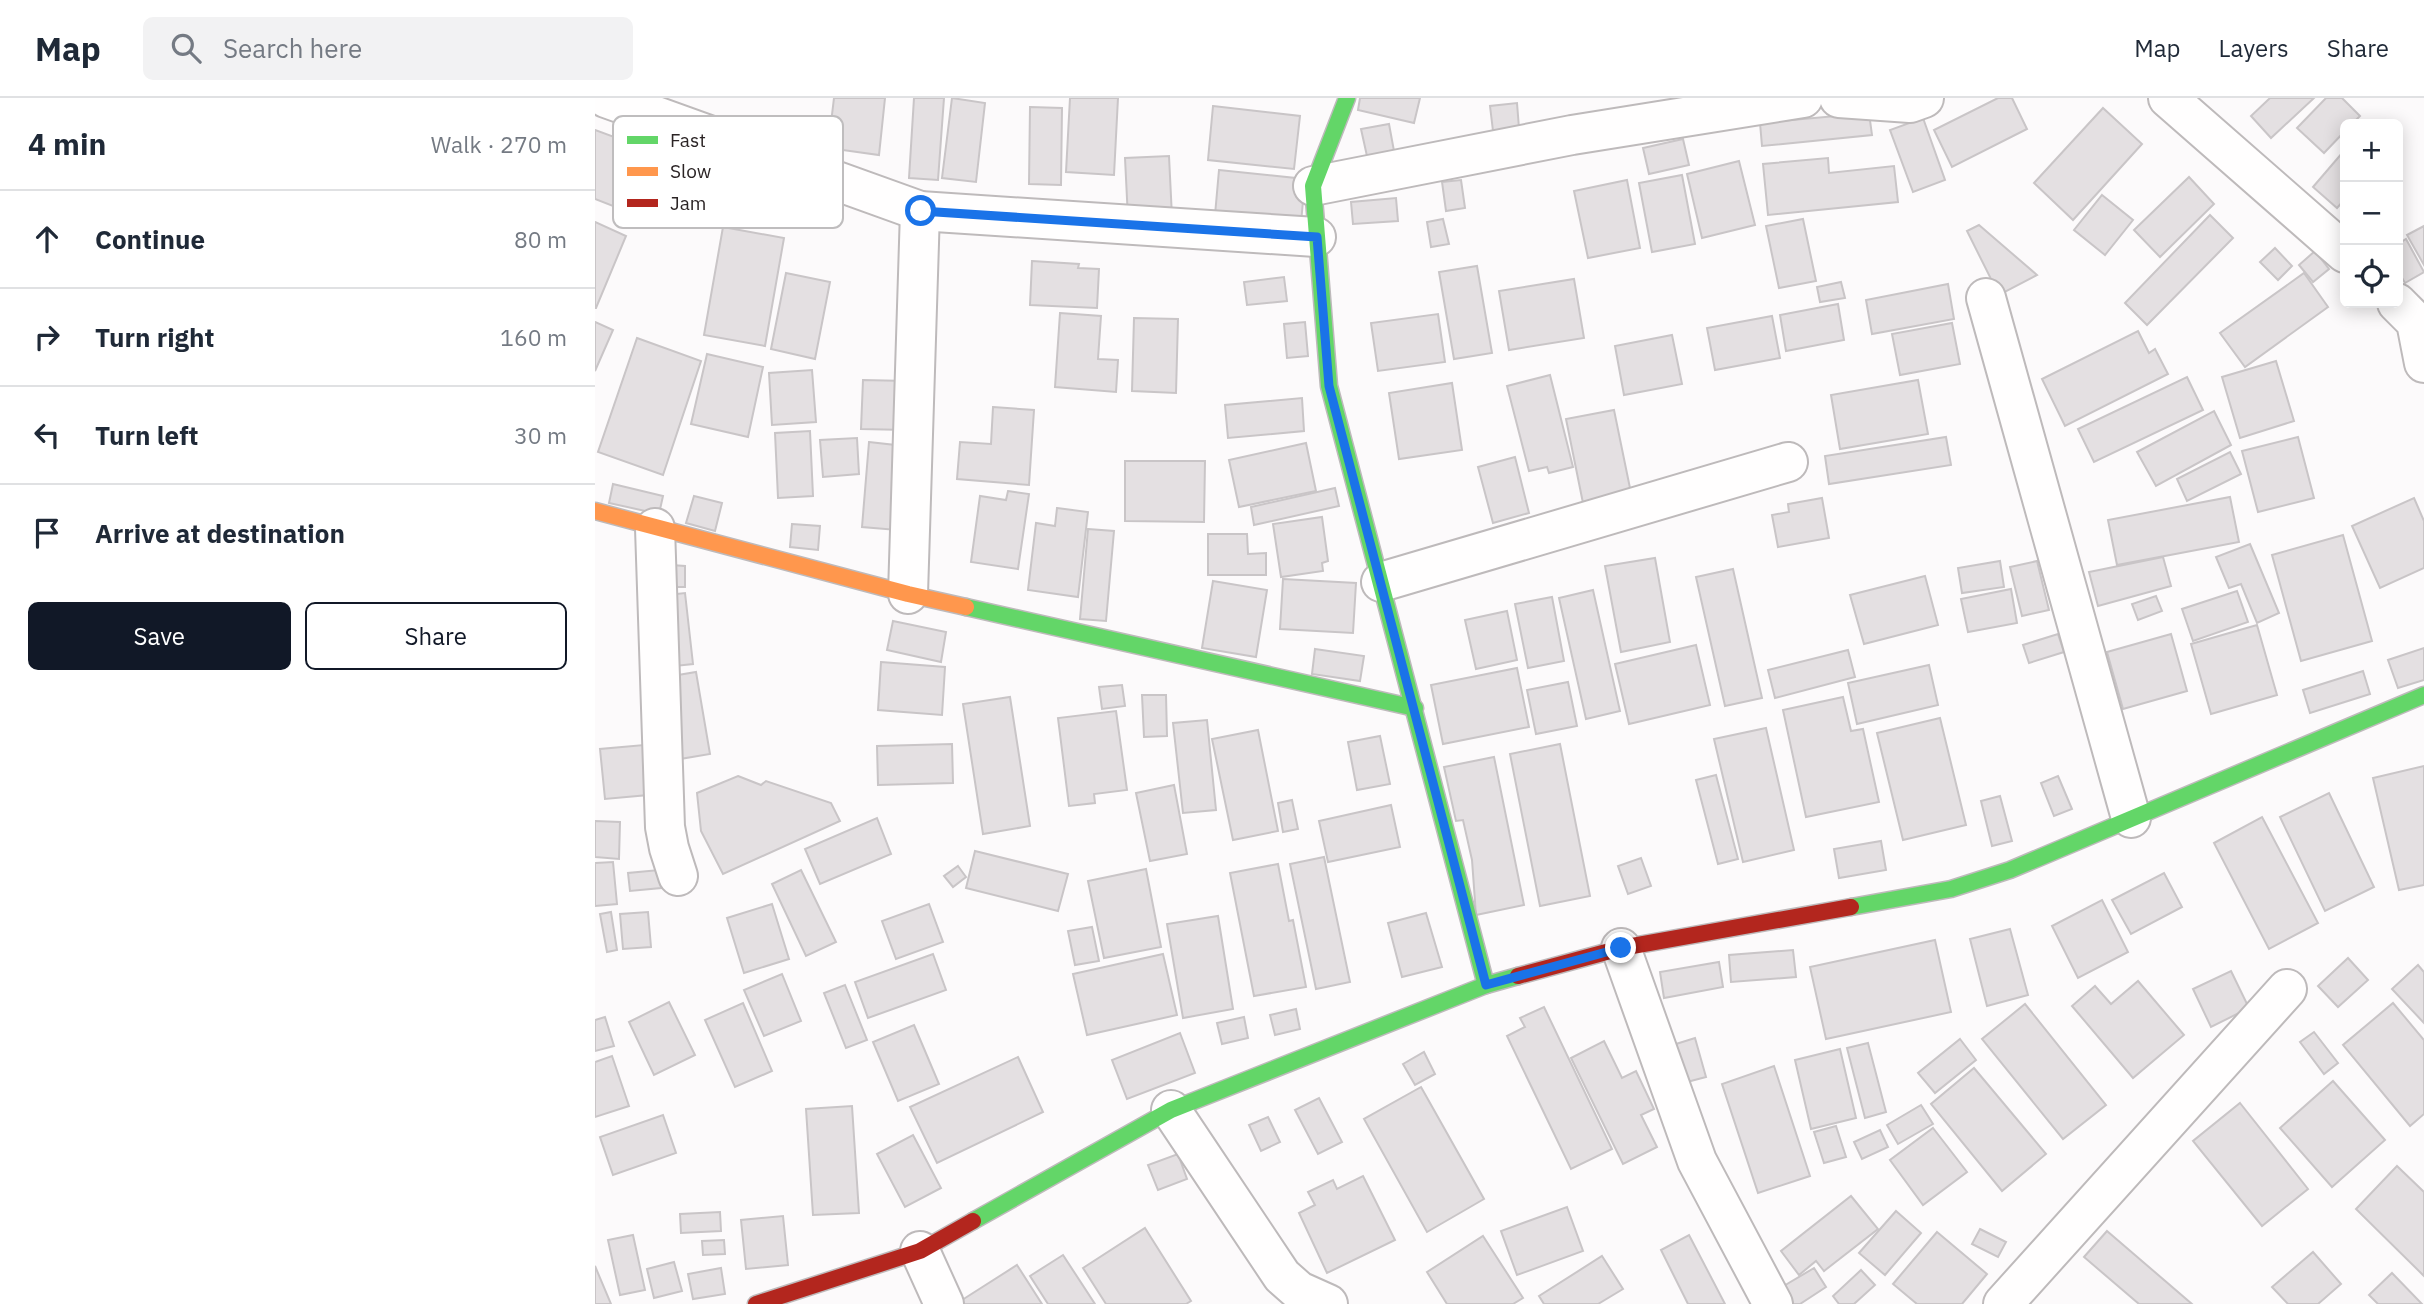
<!DOCTYPE html>
<html lang="en">
<head>
<meta charset="utf-8">
<style>
  :root { --surface:#fff; --page:#f2f2f3; --text:#1f2937; --muted:#747a83; --line:#e0e1e3; --accent:#111827 }
  body { margin:0; font-family:"IBM Plex Sans",sans-serif; background:var(--page); color:var(--text) }
  .controls { position:absolute; right:21px; top:21px; display:grid; overflow:hidden; border-radius:10px; box-shadow:0 4px 18px #0003 }
  .controls button { width:63px; height:63px; display:grid; place-items:center; padding:0; border:0; border-bottom:2px solid var(--line); background:var(--surface); color:var(--text); font:35px sans-serif }
  .stop { position:absolute; width:21px; height:21px; margin:-16px; border:5px solid #1a73e8; border-radius:50%; background:#fff }
  .stop.end { background:#1a73e8; border-color:#fff; box-shadow:0 2px 7px #0008 }
  .list { margin:0; padding:0; list-style:none }
  h2 { display:flex; justify-content:space-between; align-items:center; height:91px; margin:0; padding:0 28px; font-size:30px }
  h2 small { font-size:23px; font-weight:400; color:var(--muted) }
  .list li { display:grid; grid-template-columns:46px 1fr auto; gap:21px; align-items:center; box-sizing:border-box; height:98px; padding:0 28px; border-top:2px solid var(--line) }
  .list b { display:block; font-size:26px; white-space:nowrap }
  .list em { font-size:23px; font-style:normal; color:var(--muted) }
  .actions { display:flex; gap:14px; padding:21px 28px }
  .actions a { flex:1; padding:16px 0; border:2px solid var(--accent); border-radius:10px; text-align:center; font-size:24px; color:var(--accent) }
  .actions .main { background:var(--accent); color:#fff }
  .icon { flex:none; width:38px; height:38px; fill:none; stroke:currentColor; stroke-width:2; stroke-linecap:round; stroke-linejoin:round }
  .map { position:relative; flex:none; width:1829px; height:1206px; overflow:hidden }
  header { display:flex; align-items:center; gap:42px; box-sizing:border-box; height:98px; padding:0 35px; background:var(--surface); border-bottom:2px solid var(--line) }
  header strong { font-size:33px }
  nav { display:flex; gap:38px; margin-inline-start:auto; font-size:24px }
  .search { width:490px; height:63px; background:var(--page); display:flex; align-items:center; gap:18px; box-sizing:border-box; padding:0 24px; border-radius:10px; color:var(--muted); font-size:26px }
  main { display:flex }
  aside { flex:1; background:var(--surface) }
  .map>svg:first-child { display:block }
</style>
</head>
<body>
<header>
<strong>Map</strong>
<div class="search"><svg class="icon" aria-label="search" viewBox="0 0 24 24"><circle cx="10" cy="10" r="6"/><path d="M15 15l6 6"/></svg>Search here</div>
<nav><a>Map</a><a>Layers</a><a>Share</a></nav>
</header>
<main>
<aside>
<h2>4 min<small>Walk · 270 m</small></h2>
<ul class="list">
<li><svg class="icon" aria-label="ahead" viewBox="0 0 24 24"><path d="M12 20V5M6 11l6-6 6 6"/></svg><div><b>Continue</b></div><em>80 m</em></li>
<li><svg class="icon" aria-label="right" viewBox="0 0 24 24"><path d="M7 20v-9h11M14 6l5 5-5 5"/></svg><div><b>Turn right</b></div><em>160 m</em></li>
<li><svg class="icon" aria-label="left" viewBox="0 0 24 24"><path d="M17 20v-9H6M10 6l-5 5 5 5"/></svg><div><b>Turn left</b></div><em>30 m</em></li>
<li><svg class="icon" aria-label="arrive" viewBox="0 0 24 24"><path d="M6 21V4h12l-3 4 3 4H6"/></svg><div><b>Arrive at destination</b></div></li>
</ul>
<div class="actions"><a class="main">Save</a><a>Share</a></div>
</aside>
<div class="map">
<svg width="1829" height="1206" viewBox="0 0 1829 1206">
  <rect width="100%" height="100%" fill="#fcfafb"/>
  <g fill="#e4e0e2" stroke="#c9c5c7" stroke-width="2">
    <path d="M239,0H290L284,57L233,50Z"/>
    <path d="M319,0H349L343,82L314,80Z"/>
    <path d="M357,0L390,5L381,84L347,80Z"/>
    <path d="M475,0H523L519,77L471,74Z"/>
    <path d="M765,0H825L819,25L763,12Z"/>
    <path d="M1403,0H1417L1432,31L1357,69L1339,32Z"/>
    <path d="M1675,0H1719L1676,40L1656,18Z"/>
    <path d="M1731,0H1747L1765,18L1757,26H1750V33L1729,55L1702,30Z"/>
    <path d="M922,5L924,30L898,33L895,8Z"/>
    <path d="M618,8L705,18L699,71L613,62Z"/>
    <path d="M435,9L467,10L466,87L434,86Z"/>
    <path d="M1508,10L1547,46L1478,122L1439,85Z"/>
    <path d="M1274,15L1277,37L1167,48L1165,25Z"/>
    <path d="M1328,20L1350,82L1318,94L1295,32Z"/>
    <path d="M794,26L799,53L772,58L766,31Z"/>
    <path d="M0,32L41,47L18,108L0,101Z"/>
    <path d="M1088,41L1094,67L1054,76L1048,50Z"/>
    <path d="M1748,54L1750,56V101L1742,110L1718,89Z"/>
    <path d="M574,58L577,119L533,121L530,60Z"/>
    <path d="M1233,60L1234,75L1299,68L1303,104L1173,117L1168,66Z"/>
    <path d="M1144,63L1160,127L1107,140L1092,76Z"/>
    <path d="M624,72L710,81L706,125L620,117Z"/>
    <path d="M1087,77L1100,146L1057,154L1044,85Z"/>
    <path d="M1594,79L1619,106L1565,159L1539,132Z"/>
    <path d="M866,82L870,110L851,113L847,84Z"/>
    <path d="M1032,82L1045,150L993,160L979,93Z"/>
    <path d="M1507,97L1538,122L1510,157L1479,132Z"/>
    <path d="M801,100L803,123L758,126L756,104Z"/>
    <path d="M1615,117L1638,140L1552,227L1530,205Z"/>
    <path d="M848,121L854,146L836,149L832,124Z"/>
    <path d="M1208,121L1221,183L1184,190L1171,128Z"/>
    <path d="M0,124L31,138L1,210H0Z"/>
    <path d="M1384,127L1442,177L1404,197L1372,133Z"/>
    <path d="M1829,128V167L1812,137Z"/>
    <path d="M128,129L189,140L170,248L109,237Z"/>
    <path d="M1811,141L1829,174L1810,185L1803,173V146Z"/>
    <path d="M1680,150L1697,168L1683,182L1665,164Z"/>
    <path d="M1720,153L1734,171L1718,184L1704,167Z"/>
    <path d="M437,163L484,166L483,170L504,171L502,210L435,207Z"/>
    <path d="M882,168L897,255L859,261L844,174Z"/>
    <path d="M191,175L235,184L220,261L176,251Z"/>
    <path d="M1709,175L1733,209L1650,269L1625,235Z"/>
    <path d="M689,179L692,203L652,207L649,184Z"/>
    <path d="M979,181L989,240L914,252L904,193Z"/>
    <path d="M1246,184L1250,200L1225,204L1222,189Z"/>
    <path d="M1353,186L1359,221L1277,236L1271,202Z"/>
    <path d="M1243,206L1249,242L1191,253L1185,217Z"/>
    <path d="M465,215L506,218L503,261L523,262L521,294L460,289Z"/>
    <path d="M843,216L850,264L783,273L776,225Z"/>
    <path d="M1177,218L1185,260L1120,272L1112,230Z"/>
    <path d="M539,220L583,221L581,295L537,293Z"/>
    <path d="M0,224L18,232L0,273Z"/>
    <path d="M710,224L713,258L692,260L689,226Z"/>
    <path d="M1357,225L1365,266L1305,277L1297,236Z"/>
    <path d="M1543,233L1554,255L1560,251L1573,276L1470,328L1447,281Z"/>
    <path d="M1077,237L1087,286L1029,297L1020,248Z"/>
    <path d="M42,240L106,263L68,377L3,354Z"/>
    <path d="M112,256L168,269L153,339L96,326Z"/>
    <path d="M1681,263L1699,323L1645,340L1627,279Z"/>
    <path d="M217,272L221,324L177,327L174,275Z"/>
    <path d="M955,277L978,369L954,375L952,369L934,373L912,288Z"/>
    <path d="M1592,279L1608,312L1499,364L1483,331Z"/>
    <path d="M268,282L312,283L311,332L266,331Z"/>
    <path d="M1323,282L1333,336L1245,351L1236,297Z"/>
    <path d="M857,285L867,352L804,361L794,295Z"/>
    <path d="M707,300L709,333L633,340L630,307Z"/>
    <path d="M398,309L439,312L434,387L362,381L365,344L396,346Z"/>
    <path d="M1019,312L1036,395L988,405L971,321Z"/>
    <path d="M1619,313L1636,347L1561,388L1542,354Z"/>
    <path d="M215,333L218,398L183,400L180,335Z"/>
    <path d="M1351,339L1356,367L1234,386L1230,358Z"/>
    <path d="M1703,339L1719,400L1663,414L1647,353Z"/>
    <path d="M262,340L264,376L228,379L225,342Z"/>
    <path d="M274,344L309,348L302,432L267,429Z"/>
    <path d="M711,345L721,393L644,409L634,362Z"/>
    <path d="M1635,354L1646,376L1592,403L1582,381Z"/>
    <path d="M920,359L934,415L898,425L883,369Z"/>
    <path d="M530,363H610L609,424L530,423Z"/>
    <path d="M18,386L68,398L64,416L14,405Z"/>
    <path d="M740,390L744,408L659,427L656,409Z"/>
    <path d="M413,393L434,396L423,471L376,464L385,398L411,402Z"/>
    <path d="M99,398L127,405L120,433L91,425Z"/>
    <path d="M1635,399L1644,444L1522,467L1513,422Z"/>
    <path d="M1227,400L1234,440L1183,449L1177,417L1194,414L1193,406Z"/>
    <path d="M1819,400L1829,423V470L1785,490L1757,428Z"/>
    <path d="M462,410L493,414L483,499L433,492L441,425L460,428Z"/>
    <path d="M727,419L733,463L727,465L728,473L686,479L678,426Z"/>
    <path d="M197,426L225,428L223,452L195,449Z"/>
    <path d="M493,431L519,433L511,523L485,521Z"/>
    <path d="M613,436H652L653,456L671,455V477H613Z"/>
    <path d="M1748,437L1777,543L1706,563L1677,457Z"/>
    <path d="M1655,446L1684,515L1662,525L1646,486L1634,490L1621,459Z"/>
    <path d="M1568,459L1576,488L1503,508L1494,474Z"/>
    <path d="M1060,460L1075,544L1026,554L1010,468Z"/>
    <path d="M1405,463L1409,489L1367,495L1363,470Z"/>
    <path d="M1442,463L1454,512L1427,518L1415,469Z"/>
    <path d="M76,467L90,468V489H75Z"/>
    <path d="M1138,471L1167,600L1130,608L1101,479Z"/>
    <path d="M1330,478L1343,527L1269,546L1255,497Z"/>
    <path d="M688,481L761,485L758,535L685,531Z"/>
    <path d="M618,483L672,492L661,559L607,550Z"/>
    <path d="M1416,491L1422,525L1373,534L1366,501Z"/>
    <path d="M998,492L1025,613L991,621L964,500Z"/>
    <path d="M1642,493L1653,524L1598,543L1587,511Z"/>
    <path d="M90,495L98,566L80,568L73,497Z"/>
    <path d="M1561,498L1567,513L1543,522L1537,506Z"/>
    <path d="M957,499L969,563L933,570L920,506Z"/>
    <path d="M912,513L922,562L881,571L870,522Z"/>
    <path d="M298,523L351,534L346,564L292,552Z"/>
    <path d="M1662,527L1682,597L1616,616L1596,546Z"/>
    <path d="M1463,536L1469,554L1434,565L1428,547Z"/>
    <path d="M1576,536L1592,593L1528,611L1512,554Z"/>
    <path d="M1101,547L1115,607L1034,626L1020,566Z"/>
    <path d="M1829,550V582L1803,590L1793,562Z"/>
    <path d="M720,551L769,558L765,583L717,576Z"/>
    <path d="M1253,552L1260,579L1180,600L1173,572Z"/>
    <path d="M286,564L350,569L347,617L283,612Z"/>
    <path d="M1334,567L1343,607L1262,626L1253,585Z"/>
    <path d="M922,570L934,629L848,646L836,587Z"/>
    <path d="M1768,573L1775,596L1715,615L1708,592Z"/>
    <path d="M101,574L115,656L85,661L71,579Z"/>
    <path d="M973,584L982,628L941,636L932,592Z"/>
    <path d="M527,587L530,608L507,611L504,589Z"/>
    <path d="M547,597H571L572,638L549,639Z"/>
    <path d="M415,599L435,728L388,736L368,606Z"/>
    <path d="M1248,599L1256,633L1268,631L1284,704L1211,719L1188,612Z"/>
    <path d="M521,613L532,692L499,696L500,705L474,708L463,620Z"/>
    <path d="M1345,620L1371,727L1308,742L1282,635Z"/>
    <path d="M612,622L621,712L588,715L578,625Z"/>
    <path d="M1171,630L1199,752L1148,764L1119,641Z"/>
    <path d="M663,632L683,733L638,742L617,641Z"/>
    <path d="M785,638L795,686L762,692L753,644Z"/>
    <path d="M357,646L358,685L283,687L282,648Z"/>
    <path d="M965,646L995,798L945,808L915,656Z"/>
    <path d="M49,647L53,697L10,701L5,651Z"/>
    <path d="M899,659L929,807L881,817L877,762L868,722L861,723L849,669Z"/>
    <path d="M1829,668V787L1804,792L1778,680Z"/>
    <path d="M1121,677L1143,761L1123,766L1101,682Z"/>
    <path d="M143,678L166,687L171,683L236,705L245,723L128,776L106,733L102,695Z"/>
    <path d="M1463,678L1477,711L1459,718L1446,685Z"/>
    <path d="M579,687L592,756L555,763L541,695Z"/>
    <path d="M1734,695L1779,789L1730,813L1685,719Z"/>
    <path d="M1405,698L1417,743L1397,748L1386,703Z"/>
    <path d="M697,702L703,731L688,734L683,705Z"/>
    <path d="M796,707L805,749L733,764L724,723Z"/>
    <path d="M1667,719L1723,825L1674,851L1619,745Z"/>
    <path d="M282,720L296,756L225,786L210,751Z"/>
    <path d="M0,723L25,724L24,761L0,759Z"/>
    <path d="M1286,743L1291,772L1244,780L1239,751Z"/>
    <path d="M380,753L473,776L463,813L371,790Z"/>
    <path d="M729,759L755,884L721,891L695,766Z"/>
    <path d="M1046,760L1056,788L1033,796L1023,768Z"/>
    <path d="M18,764L22,806L0,808V765Z"/>
    <path d="M683,766L694,823L698,822L711,889L659,898L635,775Z"/>
    <path d="M363,768L371,779L358,789L349,778Z"/>
    <path d="M551,771L566,849L509,860L493,783Z"/>
    <path d="M64,772L66,790L35,793L33,775Z"/>
    <path d="M206,772L241,844L211,858L177,786Z"/>
    <path d="M1569,775L1587,809L1536,836L1517,802Z"/>
    <path d="M1507,802L1533,854L1483,880L1457,828Z"/>
    <path d="M177,806L194,861L149,875L132,820Z"/>
    <path d="M334,806L348,844L301,861L287,823Z"/>
    <path d="M16,814L22,852L12,854L5,816Z"/>
    <path d="M53,814L56,849L28,851L25,816Z"/>
    <path d="M831,815L847,869L807,879L793,825Z"/>
    <path d="M623,818L638,911L588,920L572,826Z"/>
    <path d="M497,829L504,863L480,867L473,833Z"/>
    <path d="M1415,831L1433,897L1392,908L1375,841Z"/>
    <path d="M1340,842L1356,914L1231,941L1215,869Z"/>
    <path d="M1198,852L1201,879L1136,884L1134,857Z"/>
    <path d="M338,856L351,892L273,920L260,884Z"/>
    <path d="M568,856L582,917L492,937L478,876Z"/>
    <path d="M1753,860L1773,882L1743,909L1723,888Z"/>
    <path d="M1124,864L1128,889L1069,900L1065,874Z"/>
    <path d="M1823,867L1829,874V925L1797,891Z"/>
    <path d="M1636,873L1654,910L1616,929L1598,891Z"/>
    <path d="M187,876L206,923L169,938L149,892Z"/>
    <path d="M1543,883L1589,937L1538,980L1477,908L1500,888L1516,906Z"/>
    <path d="M250,887L272,942L251,950L229,895Z"/>
    <path d="M74,904L100,957L59,977L34,924Z"/>
    <path d="M148,905L177,973L140,989L110,922Z"/>
    <path d="M1798,905L1829,942V1016L1815,1028L1748,947Z"/>
    <path d="M1430,906L1511,1007L1468,1041L1387,941Z"/>
    <path d="M949,909L1017,1051L976,1071L912,938L930,929L925,920Z"/>
    <path d="M701,911L705,931L680,937L675,917Z"/>
    <path d="M10,919L19,948L0,953V922Z"/>
    <path d="M649,919L653,940L627,946L622,925Z"/>
    <path d="M319,927L344,986L303,1003L278,944Z"/>
    <path d="M1719,934L1743,965L1729,976L1705,944Z"/>
    <path d="M585,935L600,975L532,1001L517,962Z"/>
    <path d="M1100,940L1111,979L1092,984L1081,946Z"/>
    <path d="M1365,941L1381,962L1340,995L1323,975Z"/>
    <path d="M1009,943L1027,980L1041,973L1059,1011L1046,1017L1062,1049L1028,1066L976,960Z"/>
    <path d="M1273,945L1291,1014L1270,1020L1252,950Z"/>
    <path d="M1245,951L1261,1020L1216,1031L1200,962Z"/>
    <path d="M829,954L840,976L820,987L808,966Z"/>
    <path d="M17,958L34,1008L0,1019V964Z"/>
    <path d="M423,959L448,1014L342,1065L315,1009Z"/>
    <path d="M1179,968L1215,1078L1163,1095L1127,986Z"/>
    <path d="M1379,970L1451,1056L1407,1093L1336,1006Z"/>
    <path d="M1738,983L1790,1042L1737,1089L1685,1030Z"/>
    <path d="M826,989L889,1101L832,1134L769,1021Z"/>
    <path d="M724,1000L747,1044L723,1056L700,1012Z"/>
    <path d="M1645,1005L1713,1091L1667,1128L1598,1043Z"/>
    <path d="M1326,1007L1338,1026L1303,1046L1292,1027Z"/>
    <path d="M257,1008L264,1115L218,1117L211,1011Z"/>
    <path d="M68,1017L81,1055L18,1077L5,1039Z"/>
    <path d="M673,1019L685,1044L666,1053L654,1027Z"/>
    <path d="M1241,1028L1251,1059L1229,1065L1219,1034Z"/>
    <path d="M1338,1030L1372,1074L1328,1107L1295,1062Z"/>
    <path d="M1285,1032L1293,1049L1267,1061L1259,1044Z"/>
    <path d="M318,1037L346,1090L310,1109L282,1056Z"/>
    <path d="M583,1056L592,1081L563,1092L553,1067Z"/>
    <path d="M1802,1068L1829,1094V1178L1761,1111Z"/>
    <path d="M768,1078L800,1142L732,1175L704,1115L720,1107L713,1094L738,1082L742,1091Z"/>
    <path d="M1256,1098L1283,1131L1229,1173L1221,1163L1204,1177L1186,1153Z"/>
    <path d="M972,1109L988,1153L922,1177L906,1133Z"/>
    <path d="M1301,1113L1326,1135L1290,1177L1264,1155Z"/>
    <path d="M125,1114L126,1133L86,1135L85,1116Z"/>
    <path d="M188,1118L193,1167L151,1171L146,1122Z"/>
    <path d="M550,1130L596,1203L591,1206H511L488,1170Z"/>
    <path d="M1385,1131L1411,1144L1403,1159L1377,1146Z"/>
    <path d="M1512,1133L1597,1206H1544L1489,1159Z"/>
    <path d="M1342,1134L1392,1176L1367,1206H1322L1298,1186Z"/>
    <path d="M38,1137L50,1192L25,1197L13,1142Z"/>
    <path d="M1094,1137L1130,1206H1093L1066,1152Z"/>
    <path d="M888,1138L928,1200L918,1206H852L832,1174Z"/>
    <path d="M129,1142L130,1156L108,1157L107,1143Z"/>
    <path d="M1718,1154L1746,1186L1723,1206H1693L1677,1189Z"/>
    <path d="M468,1157L500,1206H453L435,1178Z"/>
    <path d="M1007,1158L1028,1191L1003,1206H949L944,1198Z"/>
    <path d="M79,1164L87,1193L59,1200L52,1171Z"/>
    <path d="M422,1167L447,1206H369L367,1202Z"/>
    <path d="M0,1168L16,1206H0Z"/>
    <path d="M126,1170L130,1196L98,1201L93,1176Z"/>
    <path d="M1219,1170L1231,1189L1205,1206H1198L1187,1189Z"/>
    <path d="M1266,1172L1280,1187L1259,1206H1244L1238,1198Z"/>
    <path d="M1797,1175L1827,1206H1783L1774,1197Z"/>
  </g>
  <g fill="none" stroke-linecap="round" stroke-linejoin="round">
    <defs>
      <g id="street">
        <path d="M11,0L325,113L721,139"/>
        <path d="M1244,0L1315,5L1329,0"/>
        <path d="M1573,0L1750,155"/>
        <path d="M718,88L977,37L1208,0"/>
        <path d="M1391,200L1536,720"/>
        <path d="M1802,205L1821,224L1829,265"/>
        <path d="M60,430L70,729L74,750L83,778"/>
        <path d="M786,484L1193,364"/>
        <path d="M313,496L325,113"/>
        <path d="M1026,850L1102,1063L1178,1206"/>
        <path d="M576,1012L687,1178L704,1193L733,1206"/>
        <path d="M325,1153L349,1206"/>
        <path d="M1408,1206L1692,891"/>
      </g>
      <g id="fast">
        <path d="M752,0L718,88L734,288L891,887"/>
        <path d="M371,509L820,610"/>
        <path d="M1256,809L1356,791L1415,772L1829,597"/>
        <path d="M378,1123L576,1012L891,887L923,878"/>
      </g>
      <path id="slow" d="M0,413L313,496L371,509"/>
      <g id="jam">
        <path d="M923,878L1026,850L1256,809"/>
        <path d="M161,1206L325,1153L378,1123"/>
      </g>
    </defs>
    <use href="#street" stroke="#bebabb" stroke-width="42"/>
    <use href="#fast" stroke="#bebabb" stroke-width="19"/>
    <use href="#slow" stroke="#bebabb" stroke-width="19"/>
    <use href="#jam" stroke="#bebabb" stroke-width="19"/>
    <use href="#street" stroke="#fffefe" stroke-width="38"/>
    <use href="#fast" stroke="#63d668" stroke-width="16"/>
    <use href="#slow" stroke="#ff974d" stroke-width="16"/>
    <use href="#jam" stroke="#b3261e" stroke-width="16"/>
  </g>
  <g fill="none" stroke-linecap="round" stroke-linejoin="round">
    <path stroke="#1a73e8" stroke-width="9" d="M326,113L722,139L734,288L891,887L1026,850"/>
  </g>
  <rect x="18" y="18" width="230" height="112" rx="10" fill="#fff" stroke="#bfbdbe" stroke-width="2"/>
  <rect x="32" y="38" width="31" height="8" fill="#63d668"/>
  <rect x="32" y="69" width="31" height="9" fill="#ff974d"/>
  <rect x="32" y="101" width="31" height="8" fill="#b3261e"/>
  <g font-size="19" fill="#2b2425">
    <text x="75" y="49">Fast</text>
    <text x="75" y="80">Slow</text>
    <text x="75" y="112">Jam</text>
  </g>
</svg>
<div class="controls">
<button>+</button>
<button>−</button>
<button><svg class="icon" aria-label="locate" viewBox="0 0 24 24"><circle cx="12" cy="12" r="6"/><path d="M12 2v4M12 18v4M2 12h4M18 12h4"/></svg></button>
</div>
<div class="stop" style="left:326px;top:113px"></div>
<div class="stop end" style="left:1026px;top:850px"></div>
</div>
</main>
</body>
</html>
